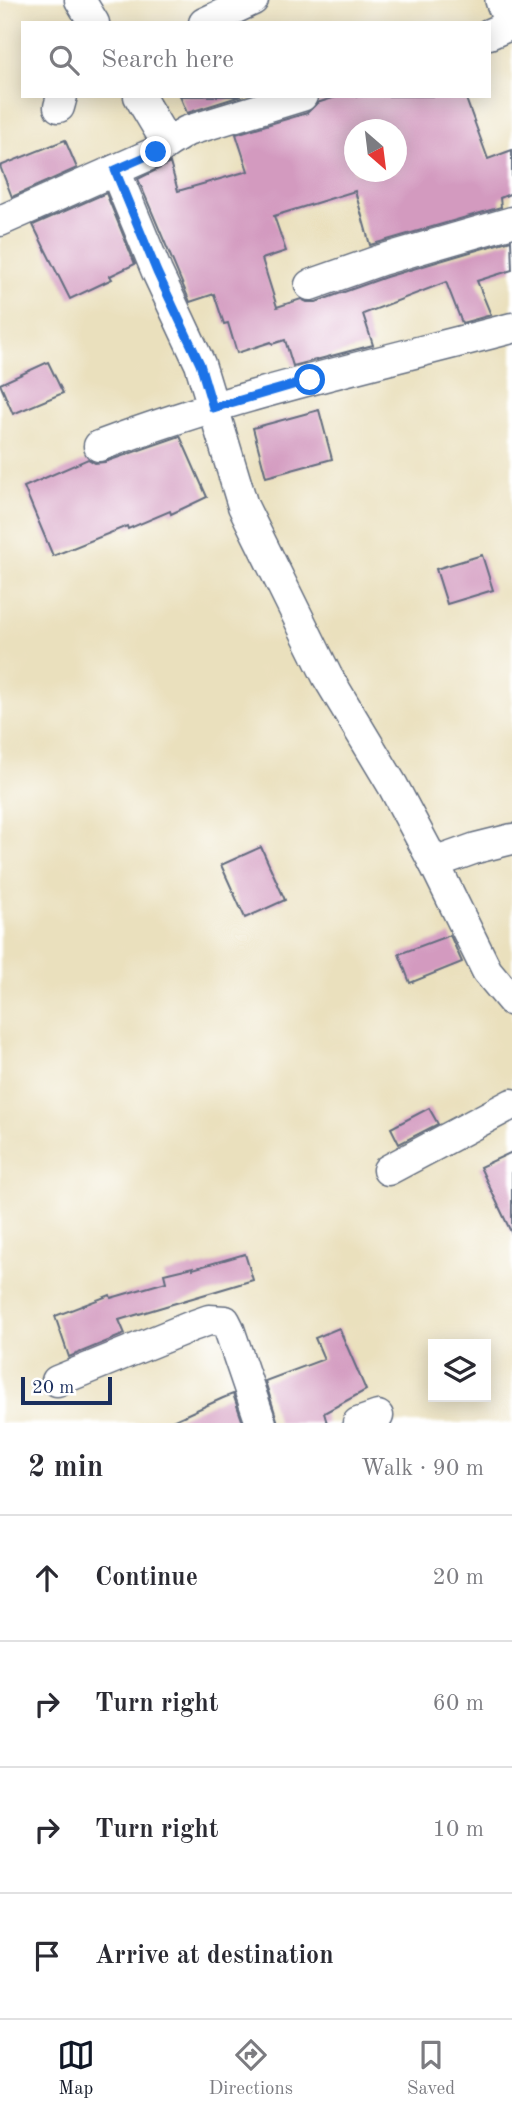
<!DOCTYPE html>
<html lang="en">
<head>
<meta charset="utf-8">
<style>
  :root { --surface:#fff; --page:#f2f2f3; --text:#2b2b33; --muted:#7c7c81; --line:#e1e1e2; --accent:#111827 }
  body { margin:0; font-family:"Old Standard TT",serif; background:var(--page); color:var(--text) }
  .controls { position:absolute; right:21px; bottom:21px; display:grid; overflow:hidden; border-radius:0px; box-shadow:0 4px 18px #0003 }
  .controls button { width:63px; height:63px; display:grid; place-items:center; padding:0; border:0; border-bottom:2px solid var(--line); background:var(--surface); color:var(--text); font:35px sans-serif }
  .compass { position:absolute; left:344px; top:119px; width:63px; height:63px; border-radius:50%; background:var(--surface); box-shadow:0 4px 18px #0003; rotate:152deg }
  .scale { position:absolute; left:21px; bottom:18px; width:91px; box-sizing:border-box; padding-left:7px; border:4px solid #1b2f5e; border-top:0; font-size:19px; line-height:24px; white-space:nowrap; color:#1b2f5e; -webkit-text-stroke:5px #fff; paint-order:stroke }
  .stop { position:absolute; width:21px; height:21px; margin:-16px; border:5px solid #1a73e8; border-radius:50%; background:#fff }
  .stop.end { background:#1a73e8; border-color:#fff; box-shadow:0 2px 7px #0008 }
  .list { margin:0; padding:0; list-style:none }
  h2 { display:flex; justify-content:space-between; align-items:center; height:91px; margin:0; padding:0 28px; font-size:30px }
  h2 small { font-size:23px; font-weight:400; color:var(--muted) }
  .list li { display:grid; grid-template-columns:46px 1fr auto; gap:21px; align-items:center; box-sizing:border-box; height:126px; padding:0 28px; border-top:2px solid var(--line) }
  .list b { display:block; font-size:26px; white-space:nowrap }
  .list em { font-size:23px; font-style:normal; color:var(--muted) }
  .icon { flex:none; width:38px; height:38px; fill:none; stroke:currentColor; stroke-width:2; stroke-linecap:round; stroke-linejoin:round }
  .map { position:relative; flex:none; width:512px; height:1423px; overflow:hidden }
  .search { position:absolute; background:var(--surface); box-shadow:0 4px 18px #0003; left:21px; right:21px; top:21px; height:77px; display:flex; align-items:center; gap:18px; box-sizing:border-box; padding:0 24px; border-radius:0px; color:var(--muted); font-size:26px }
  .sheet { height:595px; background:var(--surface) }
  nav { display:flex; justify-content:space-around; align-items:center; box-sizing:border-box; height:98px; border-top:2px solid var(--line); background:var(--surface); font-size:19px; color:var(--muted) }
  nav a { display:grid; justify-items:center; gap:4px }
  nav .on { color:var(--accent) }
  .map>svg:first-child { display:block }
</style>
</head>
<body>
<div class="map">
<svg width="512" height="1423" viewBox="0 0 512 1423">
  <rect width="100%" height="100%" fill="#fff"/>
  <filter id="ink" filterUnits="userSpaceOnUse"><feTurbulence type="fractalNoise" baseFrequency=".0143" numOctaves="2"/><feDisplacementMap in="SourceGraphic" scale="14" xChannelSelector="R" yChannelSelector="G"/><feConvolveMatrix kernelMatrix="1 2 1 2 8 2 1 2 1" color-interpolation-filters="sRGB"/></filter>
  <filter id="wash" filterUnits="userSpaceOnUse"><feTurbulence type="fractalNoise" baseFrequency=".00686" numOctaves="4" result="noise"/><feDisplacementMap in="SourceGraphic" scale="28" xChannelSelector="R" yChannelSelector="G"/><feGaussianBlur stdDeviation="1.57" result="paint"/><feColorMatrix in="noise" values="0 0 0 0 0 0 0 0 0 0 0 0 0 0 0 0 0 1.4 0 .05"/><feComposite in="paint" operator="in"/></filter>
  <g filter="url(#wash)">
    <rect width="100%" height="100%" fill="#eae0bd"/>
    <g id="blocks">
      <g fill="#d39abf" fill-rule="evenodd">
        <path d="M180,96H241L187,113Z"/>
        <path d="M339,96H465L488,159L512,150V193L500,198L501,207L370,245L355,191L274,216L286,251L262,259L277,307L301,299L307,302H316L386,277L511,240L512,270L477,281L491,315L462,323L446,282L363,314L373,345L293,366L285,340L272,344L271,342L237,353L228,323L224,324L214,294L190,302L138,179L170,163L178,191L248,171L236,134L307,113L317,103ZM354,130H396V172H354Z"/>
        <path d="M65,140L77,168L12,197L0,166Z"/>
        <path d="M106,193L135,264L110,276L112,279L70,299L33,225Z"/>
        <path d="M48,362L63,393L13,414L0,384Z"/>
        <path d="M319,410L332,459L266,477L253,428Z"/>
        <path d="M180,436L207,497L171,514L170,511L128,529L127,526L53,556L24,487L88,459L95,463L105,462Z"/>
        <path d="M482,555L493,590L447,604L436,569Z"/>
        <path d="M261,847L285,900L245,918L221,865Z"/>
        <path d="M450,935L462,962L410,983L399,954Z"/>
        <path d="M429,1108L438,1124L399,1144L391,1128Z"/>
        <path d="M512,1152V1234L480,1167Z"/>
        <path d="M245,1254L253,1280L119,1320L125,1334L69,1357L55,1316L110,1295L111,1298L166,1282L164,1274L193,1267V1269Z"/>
        <path d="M339,1328L366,1390L324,1413L327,1423H278L265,1381L324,1359L315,1338Z"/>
        <path d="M233,1394L243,1423H168L223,1398Z"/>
      </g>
    </g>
  </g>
  <g filter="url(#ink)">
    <use href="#blocks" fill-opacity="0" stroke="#636d7f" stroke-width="2"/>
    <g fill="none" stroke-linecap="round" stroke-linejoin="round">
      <defs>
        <g id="minor">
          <path d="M80,0L94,23"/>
          <path d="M204,23L253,0"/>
          <path d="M489,34L512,24"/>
          <path d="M139,96L167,143"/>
          <path d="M59,107L62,96"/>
          <path d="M115,170L157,272L200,364L243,506L327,676L393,786L434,863"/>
          <path d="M0,221L156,152L167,143L187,131L302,96"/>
          <path d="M310,285L381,260L512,222"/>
          <path d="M99,446C233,395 374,364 512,328"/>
          <path d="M512,839L476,848L434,863L487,971L512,1001"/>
          <path d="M388,1170L512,1104"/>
          <path d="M57,1381L192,1326L209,1320L225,1321L229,1329L261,1423"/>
          <path d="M358,1423L378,1416"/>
        </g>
        <path id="major" d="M504,0L512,20"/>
      </defs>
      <use href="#minor" stroke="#636d7f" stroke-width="33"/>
      <use href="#major" stroke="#636d7f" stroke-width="40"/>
      <use href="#minor" stroke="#fff" stroke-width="30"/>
      <use href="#major" stroke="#fff" stroke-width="37"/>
    </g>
  </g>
  <g fill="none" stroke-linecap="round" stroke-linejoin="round" filter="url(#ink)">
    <path stroke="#1a73e8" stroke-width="9" d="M156,152L115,170L157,272L200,364L213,408L310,380"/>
  </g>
</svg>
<div class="controls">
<button><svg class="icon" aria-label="layers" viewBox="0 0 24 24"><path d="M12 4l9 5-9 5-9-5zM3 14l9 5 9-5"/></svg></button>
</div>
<svg class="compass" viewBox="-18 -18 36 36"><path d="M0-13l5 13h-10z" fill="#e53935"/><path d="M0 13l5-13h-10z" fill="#7c7c81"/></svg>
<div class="scale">20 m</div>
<div class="stop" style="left:310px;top:380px"></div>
<div class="stop end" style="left:156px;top:152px"></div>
<div class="search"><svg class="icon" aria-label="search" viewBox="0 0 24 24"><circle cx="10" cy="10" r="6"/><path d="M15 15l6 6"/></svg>Search here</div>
</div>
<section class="sheet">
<h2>2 min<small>Walk · 90 m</small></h2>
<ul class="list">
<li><svg class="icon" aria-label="ahead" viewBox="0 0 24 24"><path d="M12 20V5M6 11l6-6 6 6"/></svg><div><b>Continue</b></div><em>20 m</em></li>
<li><svg class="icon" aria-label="right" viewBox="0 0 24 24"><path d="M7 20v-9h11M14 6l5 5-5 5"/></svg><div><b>Turn right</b></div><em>60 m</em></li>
<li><svg class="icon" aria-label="right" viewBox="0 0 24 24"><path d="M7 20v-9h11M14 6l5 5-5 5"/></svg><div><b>Turn right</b></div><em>10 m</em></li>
<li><svg class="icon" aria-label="arrive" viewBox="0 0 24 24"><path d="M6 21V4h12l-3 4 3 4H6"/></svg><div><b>Arrive at destination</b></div></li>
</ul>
</section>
<nav>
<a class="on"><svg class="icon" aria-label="map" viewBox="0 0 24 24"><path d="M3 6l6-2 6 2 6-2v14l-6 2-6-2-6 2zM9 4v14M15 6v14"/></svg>Map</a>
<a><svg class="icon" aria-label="directions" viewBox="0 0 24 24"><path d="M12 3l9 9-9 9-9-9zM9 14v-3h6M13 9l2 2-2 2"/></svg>Directions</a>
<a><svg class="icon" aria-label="saved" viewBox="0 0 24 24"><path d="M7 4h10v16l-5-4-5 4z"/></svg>Saved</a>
</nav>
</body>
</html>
